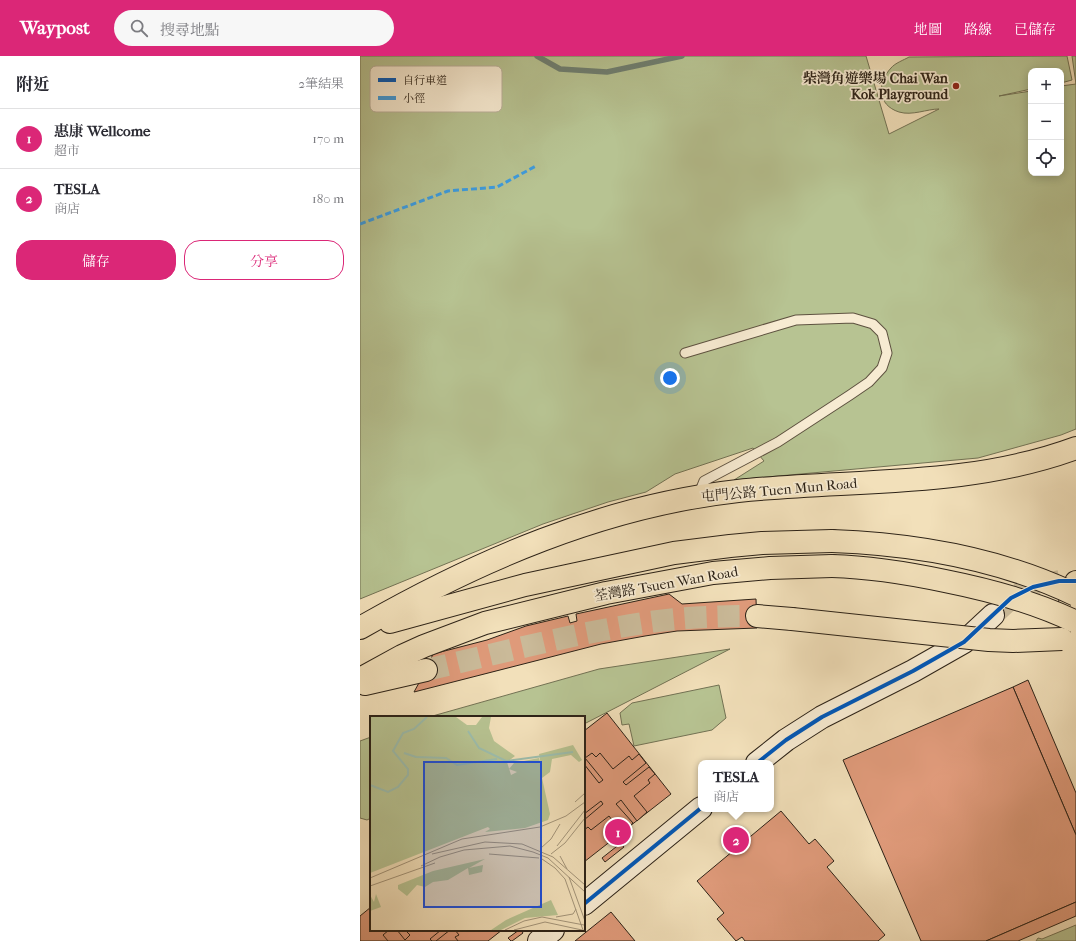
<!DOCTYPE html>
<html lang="zh-TW">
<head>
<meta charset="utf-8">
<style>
  :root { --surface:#fff; --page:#f7f7f7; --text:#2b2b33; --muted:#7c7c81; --line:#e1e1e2; --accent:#db2777 }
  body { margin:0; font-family:"IM FELL French Canon","Noto Serif TC",serif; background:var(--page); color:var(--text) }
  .controls { position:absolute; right:12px; top:12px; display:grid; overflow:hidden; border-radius:8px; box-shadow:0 2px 10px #0003 }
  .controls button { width:36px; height:36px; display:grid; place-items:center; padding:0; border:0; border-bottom:1px solid var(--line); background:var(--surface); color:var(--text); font:20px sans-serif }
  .you { position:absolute; left:310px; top:322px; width:14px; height:14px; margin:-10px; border:3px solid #fff; border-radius:50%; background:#1a73e8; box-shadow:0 0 0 6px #1a73e833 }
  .badge { display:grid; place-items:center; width:26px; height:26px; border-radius:50%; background:var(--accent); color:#fff; font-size:13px; font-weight:700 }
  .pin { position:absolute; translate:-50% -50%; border:2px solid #fff; box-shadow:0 1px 4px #0006 }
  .popup { position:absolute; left:338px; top:704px; width:76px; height:52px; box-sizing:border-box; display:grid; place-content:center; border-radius:8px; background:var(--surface); filter:drop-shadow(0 1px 3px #0005); font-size:13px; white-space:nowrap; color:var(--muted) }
  .popup b { font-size:15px; color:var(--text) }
  .popup::after { content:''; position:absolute; left:50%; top:100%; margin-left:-8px; border:8px solid transparent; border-top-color:var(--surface) }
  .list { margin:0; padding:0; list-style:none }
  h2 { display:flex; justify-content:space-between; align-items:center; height:52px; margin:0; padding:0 16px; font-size:17px }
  h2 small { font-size:13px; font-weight:400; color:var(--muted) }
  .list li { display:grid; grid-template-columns:26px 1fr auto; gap:12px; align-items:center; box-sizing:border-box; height:60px; padding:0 16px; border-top:1px solid var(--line) }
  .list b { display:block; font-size:15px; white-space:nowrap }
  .list p { margin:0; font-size:13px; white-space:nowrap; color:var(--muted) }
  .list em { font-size:13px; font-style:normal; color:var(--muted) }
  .actions { display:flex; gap:8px; padding:12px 16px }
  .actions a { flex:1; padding:9px 0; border:1px solid var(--accent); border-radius:16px; text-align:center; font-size:14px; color:var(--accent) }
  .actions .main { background:var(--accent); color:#fff }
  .icon { flex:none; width:22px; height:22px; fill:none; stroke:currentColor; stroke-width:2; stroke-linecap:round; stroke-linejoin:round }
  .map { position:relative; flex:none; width:716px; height:885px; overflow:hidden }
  header { display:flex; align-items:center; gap:24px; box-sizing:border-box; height:56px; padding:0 20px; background:var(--accent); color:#fff }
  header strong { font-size:19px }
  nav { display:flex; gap:22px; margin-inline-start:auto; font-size:14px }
  .search { width:280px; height:36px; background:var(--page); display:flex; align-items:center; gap:10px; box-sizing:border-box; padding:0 14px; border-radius:22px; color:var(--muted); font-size:15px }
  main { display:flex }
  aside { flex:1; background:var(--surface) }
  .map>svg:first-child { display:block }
</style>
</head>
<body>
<header>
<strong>Waypost</strong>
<div class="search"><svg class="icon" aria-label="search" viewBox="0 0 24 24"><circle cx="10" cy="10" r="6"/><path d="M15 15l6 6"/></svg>搜尋地點</div>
<nav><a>地圖</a><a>路線</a><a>已儲存</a></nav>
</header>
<main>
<aside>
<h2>附近<small>2筆結果</small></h2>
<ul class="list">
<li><span class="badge">1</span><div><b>惠康 Wellcome</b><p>超市</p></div><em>170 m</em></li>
<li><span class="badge">2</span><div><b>TESLA</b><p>商店</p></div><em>180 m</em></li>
</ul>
<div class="actions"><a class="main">儲存</a><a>分享</a></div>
</aside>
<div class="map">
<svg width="716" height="885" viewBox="0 0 716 885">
  <rect width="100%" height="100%" fill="#f2e0ba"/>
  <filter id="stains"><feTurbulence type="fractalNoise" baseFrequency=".005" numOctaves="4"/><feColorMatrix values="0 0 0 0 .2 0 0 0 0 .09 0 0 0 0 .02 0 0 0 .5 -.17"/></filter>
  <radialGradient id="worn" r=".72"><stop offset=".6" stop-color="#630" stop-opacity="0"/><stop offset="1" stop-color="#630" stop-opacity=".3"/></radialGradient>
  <g fill="#b7c392" stroke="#727254">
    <path d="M0,0H506L529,78L579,53C567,53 552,60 539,56C517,49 517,27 531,12C535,7 544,4 549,1L707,0L712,24L701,27V15H671V33L639,40L671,35V117H701V30L716,28L712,0H716V373L701,379L618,402L374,424L404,405L393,392L315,418L286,436L248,446L183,468L0,543Z"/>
    <path d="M370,593L224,668V661H69L239,613Z"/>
    <path d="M359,629L366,662L352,674L274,690L269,668L262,669L260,657L272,647Z"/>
    <path d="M11,681V762L7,764L0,762V685Z"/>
    <path d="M716,869V885H676L678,882L682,883Z"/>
  </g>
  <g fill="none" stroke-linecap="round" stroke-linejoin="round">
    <path stroke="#6f7f71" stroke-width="5.5" d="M177,0L200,13L247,16L322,0"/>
  </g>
  <g fill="#df9a7a" stroke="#2c2217">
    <path d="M309,538L322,548L396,543L397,572L317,575L285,580L241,588L179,604L54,636L66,614L73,598L127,584L166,570L208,560L210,567L217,565L216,558Z"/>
    <path d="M668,624L716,737V779L653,631Z"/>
    <path d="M653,631L716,779V846L626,885H561L483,704Z"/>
    <path d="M247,657L311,738L224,806V675Z"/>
    <path d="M232,697L236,701L240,697L253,713L269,700L272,704L279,698L286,707L263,726L266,729L289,711L295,718L288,724L290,727L274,740L287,756L277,765L261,744L256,748L273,767L262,777L249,760L231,774L228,771L224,774V764L243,748L241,745L224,758V735L226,734L224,732V708L239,727L243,724L225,702Z"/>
    <path d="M421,755L449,788L455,783L474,805L467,811L525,879L518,885H385L382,881L376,885L357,863L364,857L337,825Z"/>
    <path d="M261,787L264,791L245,806L242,802Z"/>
    <path d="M716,846V860L658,885H626Z"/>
    <path d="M11,851V874H142L128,885H0V860Z"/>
    <path d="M251,856L275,885H215Z"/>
    <path d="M29,874H37L45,884L50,879L45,874H81L70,883L72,885H28L23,879Z"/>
    <path d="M90,874H95L99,879L95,881L98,885H76Z"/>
    <path d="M159,874H161L163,877L152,885H151L148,882Z"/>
  </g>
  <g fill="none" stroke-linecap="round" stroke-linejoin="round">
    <path stroke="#caba99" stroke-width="22" stroke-dasharray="22 11" stroke-linecap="butt" d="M633,559L651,542L673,531L700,525"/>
    <path stroke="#caba99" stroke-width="22" stroke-dasharray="22 11" stroke-linecap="butt" d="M66,614C140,597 215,577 290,566C325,561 361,560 397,560"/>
    <defs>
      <path id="lane" d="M325,297L436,264L493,262L513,268L522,277L527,297L522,312L509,326L490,339L418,386L344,425L338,440"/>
      <g id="secondary">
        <path d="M397,707L426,684L462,661L553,615L604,586L633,559"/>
        <path d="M224,848L341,752"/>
        <path d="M179,885L193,874"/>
      </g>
      <path id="primary" d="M713,564L710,547L716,526"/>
      <g id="highway">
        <path d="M397,560L432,563"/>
        <path d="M30,566L165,529L314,497L370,490L402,487L472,485"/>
        <path d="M0,572C117,505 243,450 378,435C491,423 608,432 716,392"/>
        <path d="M0,623L42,600L64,590L125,567L246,537L353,517L410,512L472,510"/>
        <path d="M5,628L66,614"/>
      </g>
    </defs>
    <use href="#lane" stroke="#5e5240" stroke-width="11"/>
    <use href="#secondary" stroke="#2c2217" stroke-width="24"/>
    <use href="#primary" stroke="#2c2217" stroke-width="24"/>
    <use href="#highway" stroke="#2c2217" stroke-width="24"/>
    <use href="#lane" stroke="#f7ebd2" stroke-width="9"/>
    <use href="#secondary" stroke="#f7ebd2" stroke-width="22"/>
    <use href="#primary" stroke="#f2e0ba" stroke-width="22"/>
    <use href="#highway" stroke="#f2e0ba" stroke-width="22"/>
    <defs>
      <g id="highway-bridge">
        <path d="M472,485C555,488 641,503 716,539"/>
        <path d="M472,510C510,511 547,517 585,525C630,534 675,546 716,566"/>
        <path d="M432,563L629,584L653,585L702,583"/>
      </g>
    </defs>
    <use href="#highway-bridge" stroke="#2c2217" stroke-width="24" stroke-linecap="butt"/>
    <use href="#highway-bridge" stroke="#f2e0ba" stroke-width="22"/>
    <path stroke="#3d9cdf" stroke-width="3" stroke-dasharray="6 3" stroke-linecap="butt" d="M0,168L88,135L137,131L176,110"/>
    <defs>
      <g id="cycleway">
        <path d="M397,707L426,684L462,661L553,615L604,586L651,542L673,531L699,525H716"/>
        <path d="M224,848L341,752"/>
      </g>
    </defs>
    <use href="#cycleway" stroke="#f7ebd2" stroke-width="6"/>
    <use href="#cycleway" stroke="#0057b8" stroke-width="4"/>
  </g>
  <circle fill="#8f2418" stroke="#f7ebd2" stroke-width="1.5" cx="596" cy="30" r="4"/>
  <g text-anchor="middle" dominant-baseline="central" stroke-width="3.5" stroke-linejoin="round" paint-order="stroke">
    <g font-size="14" font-weight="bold" fill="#2c2217" stroke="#f7ebd2" text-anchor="end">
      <text x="588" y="22">柴灣角遊樂場 Chai Wan<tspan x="588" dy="16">Kok Playground</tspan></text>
    </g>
    <g font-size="14" fill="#2c2217" stroke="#f7ebd2">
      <text transform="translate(419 434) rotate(-5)">屯門公路 Tuen Mun Road</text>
      <text transform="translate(306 528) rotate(-10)">荃灣路 Tsuen Wan Road</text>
    </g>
  </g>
  <g transform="translate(10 660)">
    <rect width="215" height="215" fill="#f2e0ba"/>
    <path d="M0,1H86L97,9H106L112,1H121L119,12L124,25L145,40L137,46L141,59L147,56L139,53L144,47L169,42L171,49L169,38L203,29L212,44L209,46L201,39L182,43L180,56L172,62L180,98L178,104L155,112L115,116L120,113L118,111L0,157ZM115,143L99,152L113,149L112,156L99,159L98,152L78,164L63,166L55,171L47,169L37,180L28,173V169L63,155ZM6,178L11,191L0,195V179L4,186ZM181,184L188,199L155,202L131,214H121L136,204Z" fill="#b7c392"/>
    <path fill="none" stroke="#9cbdad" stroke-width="2" d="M98,15L109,32L136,45L203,36M34,37L46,41L76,42L87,49L127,43M0,69L18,76L28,71L38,59V53L23,35L33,17L44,13L57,1"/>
    <path fill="none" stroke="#a39479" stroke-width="1" d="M205,86L215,77M187,130L215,94M62,138L115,126L152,128L183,141L215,169M119,138L169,142M181,138L195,127L215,102M171,139V132L181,123L190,108M190,140L197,153M172,143L185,152L195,163L213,214M51,150L70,141L94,134L140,130L163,136L178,142L215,176M199,161L215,205M0,162L92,123L170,111L196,100L215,86M0,170L65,147M186,201L203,198L206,193M135,214L154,205L172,201L214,209M144,214L175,206L212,214"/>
    <path fill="#1d4ed8" fill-opacity="0.15" stroke="#1d4ed8" stroke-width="2" d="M54,46H171V191H54Z"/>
    <rect width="215" height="215" fill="none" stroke="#2c2217" stroke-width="2"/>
  </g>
  <rect x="10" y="10" width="132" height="46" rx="6" fill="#f7ebd2" stroke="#baaf9a" stroke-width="1"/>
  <rect x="18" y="22" width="18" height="4" fill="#0057b8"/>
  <rect x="18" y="40" width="18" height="4" fill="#3d9cdf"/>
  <g font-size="11" fill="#2c2217">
    <text x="43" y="28">自行車道</text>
    <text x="43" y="46">小徑</text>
  </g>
  <rect width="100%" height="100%" filter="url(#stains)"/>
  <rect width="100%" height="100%" fill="url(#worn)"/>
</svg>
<div class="controls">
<button>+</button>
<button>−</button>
<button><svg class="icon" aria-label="locate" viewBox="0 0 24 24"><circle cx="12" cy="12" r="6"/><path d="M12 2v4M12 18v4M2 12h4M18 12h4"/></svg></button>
</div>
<div class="you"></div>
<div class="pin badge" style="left:258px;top:776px">1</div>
<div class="pin badge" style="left:376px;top:784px">2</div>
<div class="popup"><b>TESLA</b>商店</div>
</div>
</main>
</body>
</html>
